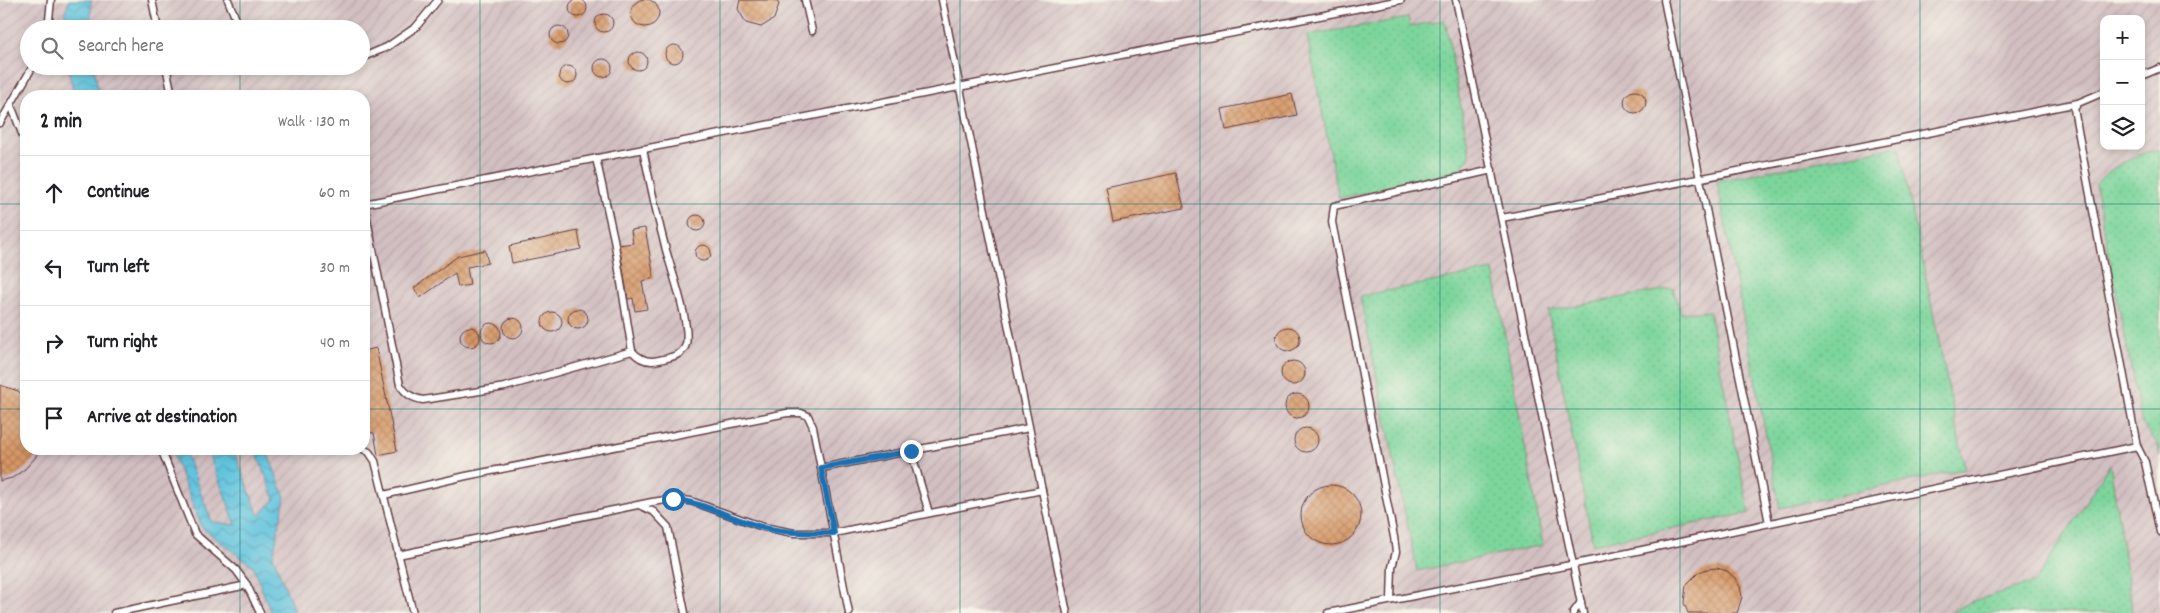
<!DOCTYPE html>
<html lang="en">
<head>
<meta charset="utf-8">
<style>
  :root { --surface:#fff; --page:#f2f2f2; --text:#202124; --muted:#757577; --line:#e0e0e0 }
  body { margin:0; font-family:Dekko,sans-serif; background:var(--page); color:var(--text) }
  .controls { position:absolute; right:15px; top:15px; display:grid; overflow:hidden; border-radius:10px; box-shadow:0 2px 8px #0003 }
  .controls button { width:45px; height:45px; display:grid; place-items:center; padding:0; border:0; border-bottom:1px solid var(--line); background:var(--surface); color:var(--text); font:25px sans-serif }
  .stop { position:absolute; width:15px; height:15px; margin:-11px; border:4px solid #1f6fb2; border-radius:50%; background:#fff }
  .stop.end { background:#1f6fb2; border-color:#fff; box-shadow:0 1px 5px #0008 }
  .list { margin:0; padding:0; list-style:none }
  h2 { display:flex; justify-content:space-between; align-items:center; height:65px; margin:0; padding:0 20px; font-size:21px }
  h2 small { font-size:16px; font-weight:400; color:var(--muted) }
  .list li { display:grid; grid-template-columns:32px 1fr auto; gap:15px; align-items:center; box-sizing:border-box; height:75px; padding:0 20px; border-top:1px solid var(--line) }
  .list b { display:block; font-size:19px; white-space:nowrap }
  .list em { font-size:16px; font-style:normal; color:var(--muted) }
  .icon { flex:none; width:28px; height:28px; fill:none; stroke:currentColor; stroke-width:2; stroke-linecap:round; stroke-linejoin:round }
  .map { position:relative; flex:none; width:2160px; height:613px; overflow:hidden }
  .search { position:absolute; background:var(--surface); box-shadow:0 2px 8px #0003; left:20px; top:20px; width:350px; height:55px; display:flex; align-items:center; gap:12px; box-sizing:border-box; padding:0 18px; border-radius:28px; color:var(--muted); font-size:19px }
  .panel { position:absolute; background:var(--surface); box-shadow:0 2px 8px #0003; left:20px; top:90px; width:350px; height:365px; border-radius:20px }
  .map>svg:first-child { display:block }
</style>
</head>
<body>
<div class="map">
<svg width="2160" height="613" viewBox="0 0 2160 613">
  <defs>
    <pattern id="industrial-furrows" width="10" height="10" patternUnits="userSpaceOnUse" patternTransform="scale(1.25)"><rect width="10" height="10" fill="#d2bfc1"/><path d="M-1 1l2-2M0 10L10 0M9 11l2-2" fill="none" stroke="#b6a4a6"/></pattern>
    <pattern id="grass-dots" width="8" height="8" patternUnits="userSpaceOnUse" patternTransform="scale(1.25)"><rect width="8" height="8" fill="#7cd59b"/><path d="M2 2h.1M6 6h.1" fill="none" stroke="#6db686" stroke-width="1.8" stroke-linecap="round"/></pattern>
    <pattern id="water-waves" width="16" height="10" patternUnits="userSpaceOnUse" patternTransform="scale(1.25)"><rect width="16" height="10" fill="#60c4de"/><path d="M0 5q4-4 8 0t8 0" fill="none" stroke="#519fb4"/></pattern>
    <pattern id="building-cross-hatch" width="8" height="8" patternUnits="userSpaceOnUse" patternTransform="scale(1.25)"><rect width="8" height="8" fill="#d69664"/><path d="M0 0l8 8M0 8l8-8" fill="none" stroke="#b07a53"/></pattern>
  </defs>
  <rect width="100%" height="100%" fill="#f7f3e8"/>
  <filter id="ink" filterUnits="userSpaceOnUse"><feTurbulence type="fractalNoise" baseFrequency=".02" numOctaves="2"/><feDisplacementMap in="SourceGraphic" scale="10" xChannelSelector="R" yChannelSelector="G"/><feConvolveMatrix kernelMatrix="1 2 1 2 8 2 1 2 1" color-interpolation-filters="sRGB"/></filter>
  <filter id="wash" filterUnits="userSpaceOnUse"><feTurbulence type="fractalNoise" baseFrequency=".0096" numOctaves="4" result="noise"/><feDisplacementMap in="SourceGraphic" scale="20" xChannelSelector="R" yChannelSelector="G"/><feGaussianBlur stdDeviation="1.12" result="paint"/><feColorMatrix in="noise" values="0 0 0 0 0 0 0 0 0 0 0 0 0 0 0 0 0 1.4 0 .05"/><feComposite in="paint" operator="in"/></filter>
  <g filter="url(#wash)">
    <rect width="100%" height="100%" fill="#ece4c6"/>
    <path fill="url(#industrial-furrows)" fill-rule="evenodd" d="M0,0H2160V613H0ZM2104,19H2141V146H2104ZM29,29H361V66H29ZM26,96H364V449H26Z"/>
    <g fill="url(#grass-dots)" stroke="#637a63">
      <path d="M1408,18L1410,26L1445,20L1470,156L1456,175L1339,198L1307,35Z"/>
      <path d="M1899,146L1965,469L1780,508L1717,181Z"/>
      <path d="M2160,150V456L2157,443L2142,424L2095,184C2113,166 2134,153 2160,150Z"/>
      <path d="M1493,270L1543,545L1417,571L1360,296Z"/>
      <path d="M1673,288L1681,313L1709,311L1749,513L1593,544L1548,311Z"/>
      <path d="M2110,464L2133,613H1951L1970,602L2035,582Z"/>
    </g>
    <g fill="url(#water-waves)" stroke="#557284">
      <path d="M69,0H91V29H66L65,13Z"/>
      <path d="M68,66H94L99,96H74Z"/>
      <path d="M171,449H184L212,522L236,525L207,449H233L259,516L275,499L255,449H266L285,497L273,556L295,613H271L253,566L202,528Z"/>
    </g>
    <g id="blocks">
      <g fill="url(#building-cross-hatch)">
        <circle cx="578" cy="8" r="9"/>
        <circle cx="645" cy="13" r="14"/>
        <path d="M740,0H776L779,4L774,19L761,27L746,23L738,9Z"/>
        <circle cx="604" cy="23" r="9"/>
        <circle cx="559" cy="35" r="9"/>
        <circle cx="674" cy="54" r="9"/>
        <circle cx="638" cy="61" r="9"/>
        <circle cx="603" cy="68" r="9"/>
        <circle cx="568" cy="75" r="9"/>
        <circle cx="1635" cy="102" r="11"/>
        <path d="M1292,94L1297,115L1226,130L1222,109Z"/>
        <path d="M1176,173L1184,208L1113,222L1106,188Z"/>
        <circle cx="697" cy="223" r="8"/>
        <path d="M645,228L654,278L642,281L647,309L635,311L633,298L628,299L619,245L633,243L631,230Z"/>
        <path d="M578,231L581,249L512,263L509,246Z"/>
        <circle cx="703" cy="253" r="8"/>
        <path d="M485,250L488,263L467,267L470,285L458,287L455,273L420,298L414,288L458,256Z"/>
        <circle cx="578" cy="319" r="10"/>
        <circle cx="552" cy="322" r="10"/>
        <circle cx="513" cy="328" r="10"/>
        <circle cx="491" cy="333" r="10"/>
        <circle cx="1288" cy="339" r="12"/>
        <circle cx="470" cy="337" r="10"/>
        <path d="M376,348L397,451L378,455L374,433L367,432L364,416V351Z"/>
        <circle cx="1293" cy="373" r="12"/>
        <path d="M0,385L18,391L26,398V449H39L35,458L25,469L12,478L0,481Z"/>
        <circle cx="1297" cy="406" r="12"/>
        <circle cx="1306" cy="440" r="12"/>
        <circle cx="1331" cy="515" r="30"/>
        <path d="M1717,568L1727,571L1735,578L1740,587L1742,597L1737,613H1688L1684,603L1686,585L1699,572L1707,569Z"/>
      </g>
    </g>
  </g>
  <g filter="url(#ink)">
    <use href="#blocks" fill-opacity="0" stroke="#623d42" stroke-width="1"/>
    <g fill="none" stroke-linecap="round" stroke-linejoin="round">
      <defs>
        <g id="lane">
          <path d="M152,0L158,29"/>
          <path d="M228,0L240,29"/>
          <path d="M805,0L812,31"/>
          <path d="M942,0L1067,613"/>
          <path d="M1456,0L1583,613"/>
          <path d="M1664,0L1769,523"/>
          <path d="M48,29L51,0"/>
          <path d="M361,58L387,47L416,27L438,0"/>
          <path d="M166,66L172,96"/>
          <path d="M284,66C301,71 316,69 334,66"/>
          <path d="M2141,76L2160,68"/>
          <path d="M11,105L26,144"/>
          <path d="M0,123L33,66"/>
          <path d="M596,158L614,239L632,351C639,359 648,363 659,360C668,358 681,356 685,347C693,331 671,269 666,250C657,217 650,183 643,149"/>
          <path d="M364,204L1401,0"/>
          <path d="M364,204L400,385C406,394 412,398 423,400L505,387L632,351"/>
          <path d="M1502,218L2078,103"/>
          <path d="M2137,446L2145,462L2160,532"/>
          <path d="M161,449L195,534L236,570L247,585L260,613"/>
          <path d="M363,449L369,452L375,461L413,613"/>
          <path d="M911,451L929,513"/>
          <path d="M384,495L466,476L787,413H801L808,416L813,427L821,468"/>
          <path d="M639,505L654,512L668,527L685,613"/>
          <path d="M398,555L652,502L673,499L691,501L763,527L794,533H834L1042,490"/>
          <path d="M1391,600L1392,567L1396,552L1394,537L1332,222L1334,206L1492,170"/>
          <path d="M114,613L247,585"/>
          <path d="M849,613L821,468L1029,428"/>
          <path d="M1328,613L1575,564L2137,446L2074,109L2078,103L2104,92"/>
          <path d="M1573,613L1581,602"/>
        </g>
      </defs>
      <use href="#lane" stroke="#623d42" stroke-width="9"/>
      <use href="#lane" stroke="#fff" stroke-width="6"/>
    </g>
  </g>
  <g fill="none" stroke-linecap="round" stroke-linejoin="round" filter="url(#ink)">
    <path stroke="#1f6fb2" stroke-width="6" d="M673,499C705,503 733,520 765,528C788,533 810,533 834,533L821,468L911,451"/>
  </g>
  <path fill="none" stroke="#0f766e" stroke-width="1" stroke-opacity="0.55" d="M240,0V29M480,0V613M720,0V613M960,0V613M1200,0V613M1440,0V613M1680,0V613M1920,0V613M240,66V96M0,204H26M364,204H2160M0,409H26M364,409H2160M240,449V613"/>
</svg>
<div class="controls">
<button>+</button>
<button>−</button>
<button><svg class="icon" aria-label="layers" viewBox="0 0 24 24"><path d="M12 4l9 5-9 5-9-5zM3 14l9 5 9-5"/></svg></button>
</div>
<div class="stop" style="left:673px;top:499px"></div>
<div class="stop end" style="left:911px;top:451px"></div>
<div class="search"><svg class="icon" aria-label="search" viewBox="0 0 24 24"><circle cx="10" cy="10" r="6"/><path d="M15 15l6 6"/></svg>Search here</div>
<section class="panel">
<h2>2 min<small>Walk · 130 m</small></h2>
<ul class="list">
<li><svg class="icon" aria-label="ahead" viewBox="0 0 24 24"><path d="M12 20V5M6 11l6-6 6 6"/></svg><div><b>Continue</b></div><em>60 m</em></li>
<li><svg class="icon" aria-label="left" viewBox="0 0 24 24"><path d="M17 20v-9H6M10 6l-5 5 5 5"/></svg><div><b>Turn left</b></div><em>30 m</em></li>
<li><svg class="icon" aria-label="right" viewBox="0 0 24 24"><path d="M7 20v-9h11M14 6l5 5-5 5"/></svg><div><b>Turn right</b></div><em>40 m</em></li>
<li><svg class="icon" aria-label="arrive" viewBox="0 0 24 24"><path d="M6 21V4h12l-3 4 3 4H6"/></svg><div><b>Arrive at destination</b></div></li>
</ul>
</section>
</div>
</body>
</html>
